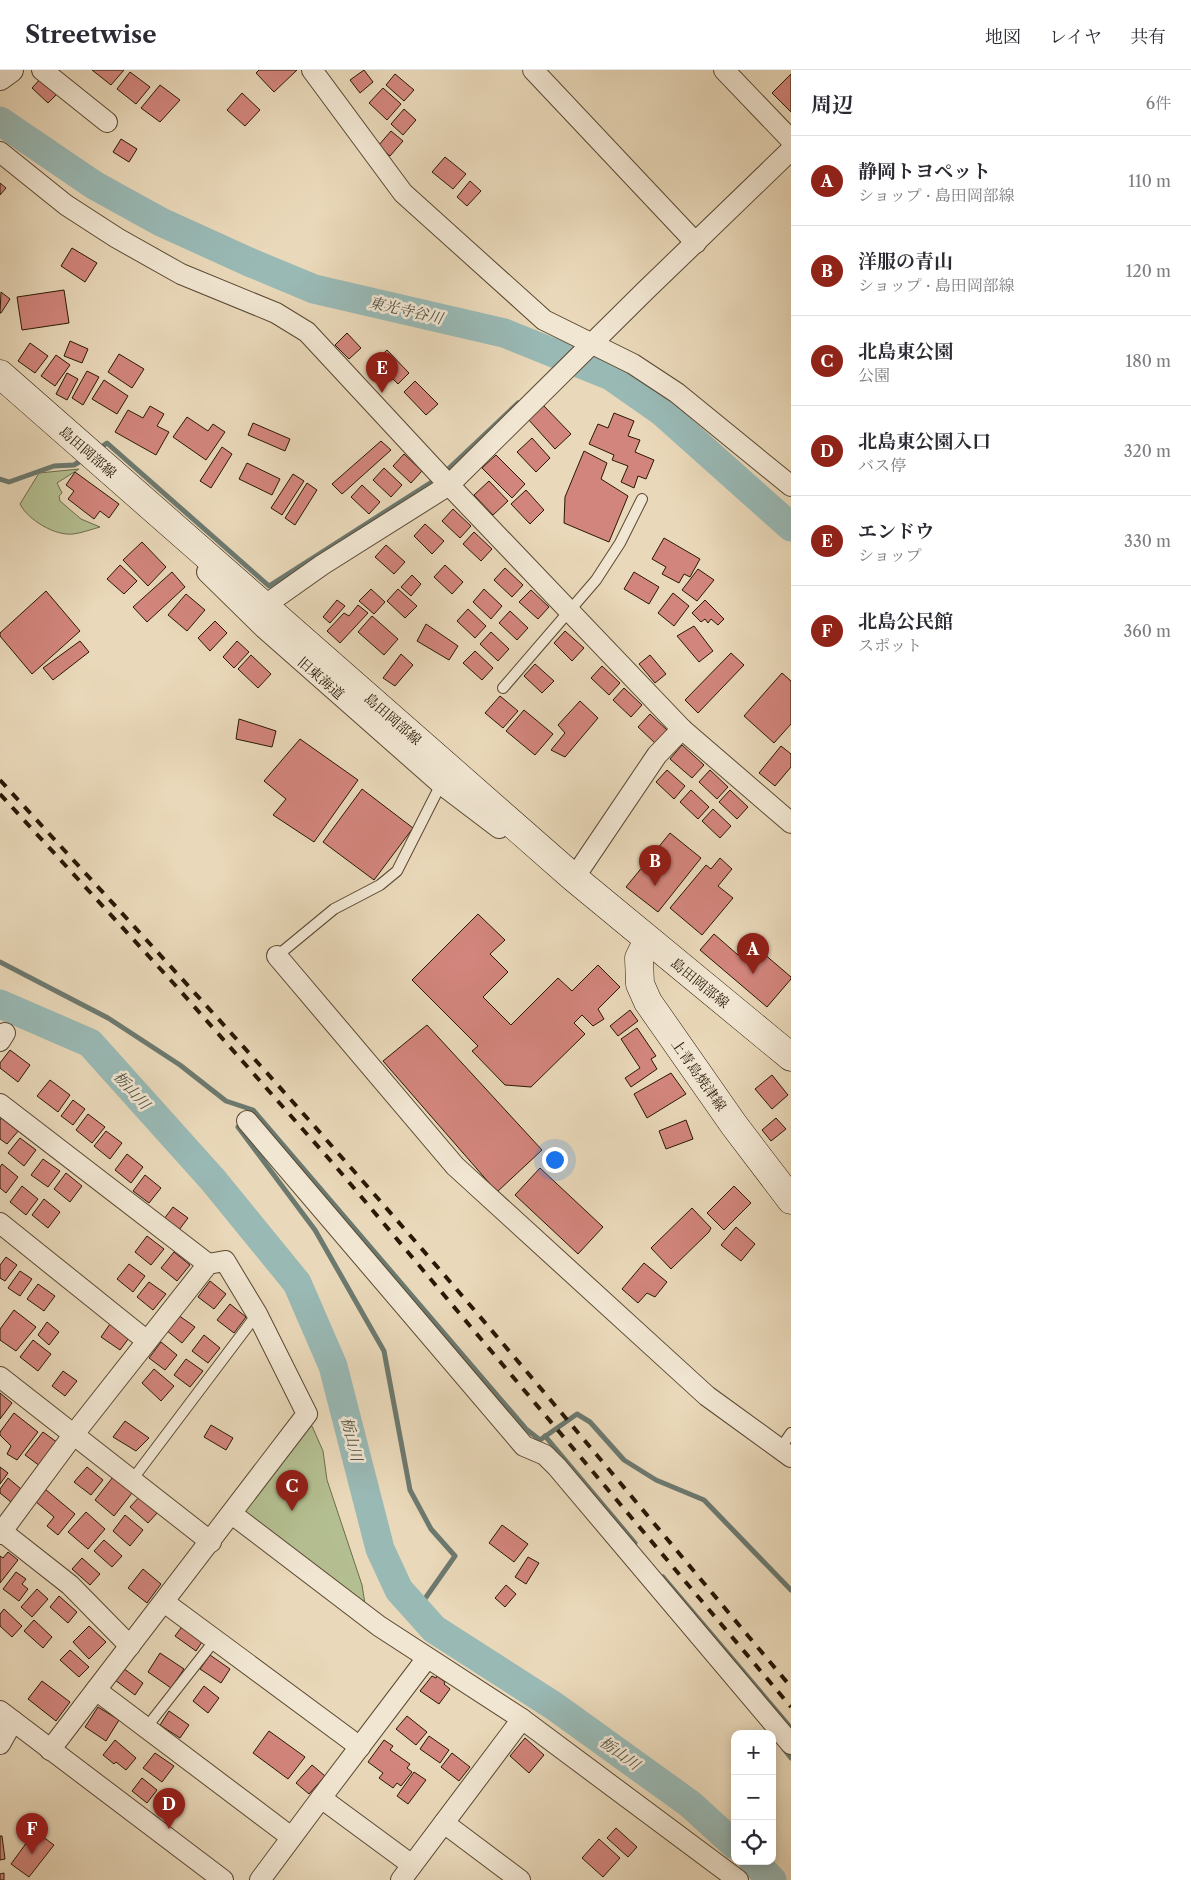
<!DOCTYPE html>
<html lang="ja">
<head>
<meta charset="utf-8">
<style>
  :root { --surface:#fff; --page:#f2f2f3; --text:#2b2b33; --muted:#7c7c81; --line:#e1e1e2; --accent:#8f2418 }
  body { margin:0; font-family:"Libre Caslon Text","Noto Serif JP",serif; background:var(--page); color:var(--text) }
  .controls { position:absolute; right:15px; bottom:15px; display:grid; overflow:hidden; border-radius:10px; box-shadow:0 2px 12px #0003 }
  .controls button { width:45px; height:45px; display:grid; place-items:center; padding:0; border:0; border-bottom:1px solid var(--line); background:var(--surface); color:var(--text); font:25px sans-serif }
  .you { position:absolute; left:554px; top:1089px; width:18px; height:18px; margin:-12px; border:4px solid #fff; border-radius:50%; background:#1a73e8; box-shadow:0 0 0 8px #1a73e833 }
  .badge { display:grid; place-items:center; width:32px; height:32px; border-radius:50%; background:var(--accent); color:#fff; font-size:16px; font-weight:700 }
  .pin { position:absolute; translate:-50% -41px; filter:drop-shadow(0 1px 2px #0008) }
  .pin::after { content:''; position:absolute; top:26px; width:18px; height:15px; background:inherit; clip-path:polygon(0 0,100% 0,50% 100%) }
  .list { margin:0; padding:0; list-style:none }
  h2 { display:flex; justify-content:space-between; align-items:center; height:65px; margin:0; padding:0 20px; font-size:21px }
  h2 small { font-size:16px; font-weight:400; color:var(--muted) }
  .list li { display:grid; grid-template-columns:32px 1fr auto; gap:15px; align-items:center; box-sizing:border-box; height:90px; padding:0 20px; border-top:1px solid var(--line) }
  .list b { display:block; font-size:19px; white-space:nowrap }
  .list p { margin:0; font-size:16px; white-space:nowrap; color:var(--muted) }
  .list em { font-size:16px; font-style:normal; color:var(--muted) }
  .icon { flex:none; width:28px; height:28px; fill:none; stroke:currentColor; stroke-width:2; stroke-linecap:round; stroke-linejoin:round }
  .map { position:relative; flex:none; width:791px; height:1810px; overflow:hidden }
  header { display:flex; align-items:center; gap:30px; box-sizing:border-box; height:70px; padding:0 25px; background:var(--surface); border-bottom:1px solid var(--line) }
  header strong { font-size:24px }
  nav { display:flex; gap:28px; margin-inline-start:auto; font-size:18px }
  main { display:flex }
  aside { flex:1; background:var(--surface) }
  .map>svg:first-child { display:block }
</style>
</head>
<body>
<header>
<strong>Streetwise</strong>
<nav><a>地図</a><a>レイヤ</a><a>共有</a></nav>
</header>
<main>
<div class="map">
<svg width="791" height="1810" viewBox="0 0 791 1810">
  <rect width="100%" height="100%" fill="#e9d8b9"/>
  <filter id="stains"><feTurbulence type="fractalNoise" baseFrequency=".004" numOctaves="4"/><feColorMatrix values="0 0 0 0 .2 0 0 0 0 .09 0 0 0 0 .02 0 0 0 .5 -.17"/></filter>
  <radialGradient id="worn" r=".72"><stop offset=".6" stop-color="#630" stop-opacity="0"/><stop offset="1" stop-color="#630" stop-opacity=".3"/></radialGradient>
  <g fill="#b4bf91" stroke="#6e6c4b">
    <path d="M79,399L57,413L62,423L59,426L60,431L81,449L100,457C92,459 82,463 73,464C55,466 28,450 20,434L39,403Z"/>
    <path d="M305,1356H312L323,1381L327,1410L362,1515L365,1534L246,1445L245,1437Z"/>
  </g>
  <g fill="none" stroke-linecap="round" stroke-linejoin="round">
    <g stroke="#6c796f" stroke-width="5">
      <path d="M97,380L107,373L269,516L438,408"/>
      <path d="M444,403L518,333"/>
      <path d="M0,409L9,412L54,396L74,395L84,389"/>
      <path d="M0,892L108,948L180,995L226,1031L253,1040L526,1359L540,1370L577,1344L590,1352L624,1390L656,1410L704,1430L791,1520"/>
      <path d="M238,1057L315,1160L384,1281L410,1420L431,1459L455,1486L417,1540"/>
      <path d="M545,1366L635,1473"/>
      <path d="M663,1507L791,1658"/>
      <path d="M784,1679L791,1688"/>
    </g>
    <g stroke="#99b9b5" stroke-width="29">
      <path d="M0,51L94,115L161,152L249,192L314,219L504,263L611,306L661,341L791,457"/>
      <path d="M0,934L90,973L213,1110L297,1213L333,1296L380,1479L399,1520L417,1540L434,1559L554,1636L690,1734L735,1775"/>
      <path d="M753,1791L772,1810"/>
    </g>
  </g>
  <g fill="#d2857c" stroke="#291805">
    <path d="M92,0H124L111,15Z"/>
    <path d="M259,0H297L274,22L256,3Z"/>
    <path d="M364,0L373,12L360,23L350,10Z"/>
    <path d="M130,2L150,17L136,34L117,19Z"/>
    <path d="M395,4L414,20L404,31L386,15Z"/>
    <path d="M791,4V42L772,23Z"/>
    <path d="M43,6L59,22L48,33L32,18Z"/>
    <path d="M160,15L180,30L160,52L141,38Z"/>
    <path d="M383,18L401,34L387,50L369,33Z"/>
    <path d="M242,23L260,40L245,56L227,40Z"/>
    <path d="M404,39L416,50L403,65L391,54Z"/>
    <path d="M391,61L403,71L390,86L378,76Z"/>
    <path d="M121,69L137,79L129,92L113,82Z"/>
    <path d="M445,87L466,104L453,119L432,102Z"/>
    <path d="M470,111L481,121L467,136L457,127Z"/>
    <path d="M0,113L6,118L0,125Z"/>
    <path d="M72,178L97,193L85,212L61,196Z"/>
    <path d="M64,220L69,253L22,260L17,227Z"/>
    <path d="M1,222L10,229L1,243H0Z"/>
    <path d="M347,263L361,278L349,289L335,275Z"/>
    <path d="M70,271L88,279L82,293L64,286Z"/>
    <path d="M30,273L48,286L35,303L18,291Z"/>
    <path d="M387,280L409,303L398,314L375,291Z"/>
    <path d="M119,284L144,299L132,318L108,302Z"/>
    <path d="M56,285L70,295L55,316L41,306Z"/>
    <path d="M87,301L99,307L83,335L72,328Z"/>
    <path d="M67,303L78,309L67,330L56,324Z"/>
    <path d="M104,310L128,326L117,344L92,329Z"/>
    <path d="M415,311L438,334L426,345L404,322Z"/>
    <path d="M543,335L571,364L555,379L528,349Z"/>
    <path d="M150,336L164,344L157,356L169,362L156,385L115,362L128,340L143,348Z"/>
    <path d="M614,343L634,351L628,366L640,370L635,382L654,390L646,409L638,406L634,418L621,412L628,396L612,390L614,385L589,374L598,354L608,358Z"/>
    <path d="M187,347L208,361L213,354L225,362L206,390L173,367Z"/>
    <path d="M253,353L290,369L285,381L248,365Z"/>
    <path d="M532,368L550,388L536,402L517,382Z"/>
    <path d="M381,371L391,380L342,424L332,414Z"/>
    <path d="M222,377L232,384L211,418L200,411Z"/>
    <path d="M584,381L607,393L601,409L628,426L609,472L564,453L565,427Z"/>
    <path d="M404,384L422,401L411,413L393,396Z"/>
    <path d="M496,385L525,414L512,428L482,398Z"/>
    <path d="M247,393L280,409L272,425L239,409Z"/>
    <path d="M384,398L402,415L391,427L373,410Z"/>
    <path d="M75,402L119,434L109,448L100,441L94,449L68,429L74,421L66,415Z"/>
    <path d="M293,404L304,411L282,445L271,438Z"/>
    <path d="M489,411L508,431L493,445L474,425Z"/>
    <path d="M307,413L317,420L295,455L285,448Z"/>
    <path d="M362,415L380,432L369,444L351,427Z"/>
    <path d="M526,420L544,440L530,454L511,434Z"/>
    <path d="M453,439L471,456L460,468L442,451Z"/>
    <path d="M425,454L444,471L432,484L414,466Z"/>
    <path d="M474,462L492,479L481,491L463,474Z"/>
    <path d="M664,468L700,489L690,507L684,504L679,513L662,504L666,497L652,489Z"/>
    <path d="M142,472L166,497L148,516L123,490Z"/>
    <path d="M386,475L405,492L394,504L375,487Z"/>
    <path d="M120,495L137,511L124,524L107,509Z"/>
    <path d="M445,495L463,512L452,524L434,507Z"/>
    <path d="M505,498L523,515L512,527L494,510Z"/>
    <path d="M698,499L714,510L697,531L682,520Z"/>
    <path d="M172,502L185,517L147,552L133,537Z"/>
    <path d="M634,502L659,517L649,534L624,519Z"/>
    <path d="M412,505L421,514L411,526L401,517Z"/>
    <path d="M371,519L385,532L374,544L359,531Z"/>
    <path d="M398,519L417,536L405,548L387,531Z"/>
    <path d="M484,519L502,536L491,549L473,532Z"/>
    <path d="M531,520L549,537L538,549L519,532Z"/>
    <path d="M46,521L80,561L32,604L0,566V563Z"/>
    <path d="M673,523L689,536L674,556L658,543Z"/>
    <path d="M186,524L205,540L187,561L168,545Z"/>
    <path d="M337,530L345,536L330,553L323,547Z"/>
    <path d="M705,530L724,549L718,555L711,549L708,553L705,549L701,552L692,543Z"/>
    <path d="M358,535L368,543L340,573L327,561L344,543L349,546Z"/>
    <path d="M468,539L486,556L475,568L457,551Z"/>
    <path d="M510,541L528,558L517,570L499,553Z"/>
    <path d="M372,546L398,569L384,585L358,562Z"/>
    <path d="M215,551L227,563L210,581L198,568Z"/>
    <path d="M426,554L458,576L449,590L417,571Z"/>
    <path d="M694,556L713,581L699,592L677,566Z"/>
    <path d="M565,561L584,578L572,591L554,573Z"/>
    <path d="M491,562L509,579L498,591L480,574Z"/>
    <path d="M80,571L89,582L53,610L43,598Z"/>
    <path d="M237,571L249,582L234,598L223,587Z"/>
    <path d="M475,581L493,598L482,610L463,593Z"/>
    <path d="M731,583L744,595L698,643L685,630Z"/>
    <path d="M401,584L413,595L395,616L383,608Z"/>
    <path d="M251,585L271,604L258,618L238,599Z"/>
    <path d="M650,585L666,604L655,613L639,594Z"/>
    <path d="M535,594L554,611L542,623L524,606Z"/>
    <path d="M602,596L620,613L609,625L591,608Z"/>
    <path d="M782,603L791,611V654L774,673L744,646Z"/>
    <path d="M624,618L642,635L631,647L613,630Z"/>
    <path d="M500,626L518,641L503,658L485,643Z"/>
    <path d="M580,631L598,648L565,687L551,680L565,663L558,655Z"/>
    <path d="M524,640L553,664L535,685L506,661Z"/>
    <path d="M650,644L668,661L656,674L638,657Z"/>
    <path d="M239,649L276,661L272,677L236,669Z"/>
    <path d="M300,669L358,710L314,772L273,745L286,729L264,711Z"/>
    <path d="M682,675L704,695L692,708L670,689Z"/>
    <path d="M781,676L791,684V697L775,716L759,703Z"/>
    <path d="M667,700L685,716L674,729L656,712Z"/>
    <path d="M710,700L728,717L717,729L699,712Z"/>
    <path d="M362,719L413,758L374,810L323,772Z"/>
    <path d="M691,720L709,737L698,749L680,732Z"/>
    <path d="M730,720L748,737L737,749L719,732Z"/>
    <path d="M713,739L731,756L720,768L702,751Z"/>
    <path d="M670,763L701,788L658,842L626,817Z"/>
    <path d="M720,788L732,799L718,816L733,828L702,865L670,838L706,795L711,799Z"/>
    <path d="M478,844L505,870L490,884L508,902L483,927L511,955L558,908L572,921L598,895L620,917L598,939L604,949L593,956L582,945L574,953L585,964L531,1017L505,1015L472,981L478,976L412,910Z"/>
    <path d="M714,864L738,885L749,871L791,907V909L767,937L700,880Z"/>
    <path d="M630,940L638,951L618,966L610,956Z"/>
    <path d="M427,955L542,1080L497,1122L383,991Z"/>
    <path d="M637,958L656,986L651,989L657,999L631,1017L625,1008L640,998L621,969Z"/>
    <path d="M10,980L30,995L18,1012L0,998V993Z"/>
    <path d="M671,1003L686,1024L647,1048L634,1024Z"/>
    <path d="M772,1005L788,1025L772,1039L755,1019Z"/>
    <path d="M50,1010L70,1025L58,1042L37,1026Z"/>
    <path d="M73,1030L85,1039L73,1055L61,1046Z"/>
    <path d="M88,1044L105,1057L92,1073L76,1060Z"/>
    <path d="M3,1046L20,1059L7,1074L0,1069V1050Z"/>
    <path d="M776,1048L786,1059L771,1071L762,1060Z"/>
    <path d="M686,1050L693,1069L666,1079L659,1061Z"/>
    <path d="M106,1061L122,1073L110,1089L94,1076Z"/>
    <path d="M20,1068L36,1080L24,1096L8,1083Z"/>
    <path d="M127,1084L143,1097L131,1113L115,1100Z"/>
    <path d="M43,1089L60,1101L48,1117L31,1105Z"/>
    <path d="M2,1094L18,1107L6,1123L0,1118V1097Z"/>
    <path d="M540,1098L603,1157L578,1184L515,1125Z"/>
    <path d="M66,1103L82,1116L70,1132L54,1119Z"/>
    <path d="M145,1105L161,1118L149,1133L133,1121Z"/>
    <path d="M22,1116L38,1129L26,1145L10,1132Z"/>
    <path d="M734,1116L751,1133L724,1160L707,1143Z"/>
    <path d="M44,1129L60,1142L48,1158L32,1145Z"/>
    <path d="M173,1137L188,1148L179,1160L164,1149Z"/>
    <path d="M692,1138L711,1158L709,1162L671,1199L651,1178Z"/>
    <path d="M736,1157L755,1174L741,1191L721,1175Z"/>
    <path d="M147,1166L164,1179L151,1195L135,1182Z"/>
    <path d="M174,1182L190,1195L177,1211L161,1198Z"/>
    <path d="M6,1187L17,1195L5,1211L0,1208V1195Z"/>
    <path d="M644,1193L667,1212L655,1227L647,1223L638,1233L622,1219Z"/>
    <path d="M129,1194L145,1206L133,1222L117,1209Z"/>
    <path d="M20,1201L32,1209L20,1226L8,1218Z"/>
    <path d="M210,1211L226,1224L214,1239L198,1227Z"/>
    <path d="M149,1212L166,1224L153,1240L137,1227Z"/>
    <path d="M38,1214L55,1226L44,1241L27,1229Z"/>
    <path d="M230,1234L246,1247L234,1263L217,1250Z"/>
    <path d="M14,1240L36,1257L16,1281L0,1270V1259Z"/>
    <path d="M178,1245L195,1257L182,1273L166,1260Z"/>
    <path d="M47,1252L59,1262L49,1275L38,1265Z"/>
    <path d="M110,1254L129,1268L120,1280L101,1267Z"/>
    <path d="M204,1265L220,1278L208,1293L192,1281Z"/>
    <path d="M33,1270L51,1284L38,1301L20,1287Z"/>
    <path d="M161,1272L177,1285L165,1300L149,1288Z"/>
    <path d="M186,1289L203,1301L190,1317L174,1305Z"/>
    <path d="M154,1299L174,1316L161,1331L142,1313Z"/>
    <path d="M63,1301L77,1311L65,1326L52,1316Z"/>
    <path d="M0,1323L12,1333L0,1349Z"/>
    <path d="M14,1343L38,1362L17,1390L7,1384L11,1376L0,1365V1362Z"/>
    <path d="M125,1351L149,1368L136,1381L113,1367Z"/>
    <path d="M211,1355L233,1368L226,1380L204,1367Z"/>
    <path d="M43,1362L58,1373L40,1396L25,1385Z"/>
    <path d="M0,1397L8,1403L0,1414Z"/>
    <path d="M87,1397L103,1410L91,1425L74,1412Z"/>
    <path d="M113,1407L132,1423L114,1446L95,1430Z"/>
    <path d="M8,1408L21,1419L11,1432L0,1423V1419Z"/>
    <path d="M45,1419L75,1444L58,1465L47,1456L54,1447L35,1431Z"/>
    <path d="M140,1426L158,1442L148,1453L130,1437Z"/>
    <path d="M86,1442L105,1459L88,1479L68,1462Z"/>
    <path d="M125,1445L143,1460L130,1476L113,1461Z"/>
    <path d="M502,1455L528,1474L514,1492L489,1473Z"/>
    <path d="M104,1470L122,1486L112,1497L94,1481Z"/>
    <path d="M8,1482L18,1490L0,1513V1486L3,1488Z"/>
    <path d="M528,1487L539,1493L526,1514L515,1507Z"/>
    <path d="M82,1488L100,1504L90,1515L72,1499Z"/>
    <path d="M143,1499L161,1514L147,1533L128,1518Z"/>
    <path d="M16,1502L26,1509L22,1514L28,1519L19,1531L3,1519Z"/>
    <path d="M506,1515L516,1524L505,1537L495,1528Z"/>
    <path d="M37,1519L48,1529L32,1547L21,1537Z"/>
    <path d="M59,1526L77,1542L68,1553L50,1537Z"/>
    <path d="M4,1539L22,1556L12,1567L0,1556V1544Z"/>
    <path d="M34,1550L52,1567L43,1578L24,1561Z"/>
    <path d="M184,1554L204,1569L196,1581L175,1566Z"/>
    <path d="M89,1556L106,1572L89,1589L73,1572Z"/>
    <path d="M70,1580L89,1597L79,1607L60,1590Z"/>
    <path d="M160,1583L184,1599L171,1618L148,1602Z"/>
    <path d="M210,1585L230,1599L221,1613L200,1599Z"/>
    <path d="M123,1598L143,1613L135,1625L115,1610Z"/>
    <path d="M432,1606L436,1608L437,1606L445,1612L444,1614L450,1619L439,1634L420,1621Z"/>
    <path d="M42,1611L70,1632L56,1651L28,1629Z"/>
    <path d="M204,1616L219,1628L208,1643L193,1631Z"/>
    <path d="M98,1637L119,1650L106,1671L85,1657Z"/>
    <path d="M169,1641L189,1655L180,1668L160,1655Z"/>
    <path d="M407,1646L427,1662L416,1675L396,1659Z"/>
    <path d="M269,1661L305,1687L288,1709L253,1683Z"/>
    <path d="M429,1666L449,1680L440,1693L420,1679Z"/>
    <path d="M525,1668L544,1685L529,1703L510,1686Z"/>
    <path d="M115,1670L136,1688L126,1700L116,1692L114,1694L103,1685Z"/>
    <path d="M384,1670L393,1676L390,1680L410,1694L407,1698L412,1702L401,1716L397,1713L393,1718L379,1708L383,1703L368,1692Z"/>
    <path d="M155,1683L174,1696L162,1712L143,1698Z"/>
    <path d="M452,1683L470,1697L459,1711L441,1697Z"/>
    <path d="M312,1695L325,1706L309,1724L296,1713Z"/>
    <path d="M414,1702L426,1710L408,1734L397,1726Z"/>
    <path d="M142,1708L157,1720L147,1733L132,1721Z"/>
    <path d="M616,1758L637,1777L628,1787L607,1768Z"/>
    <path d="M35,1761L54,1775L29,1807L11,1794Z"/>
    <path d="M0,1766H2L5,1789L0,1790Z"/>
    <path d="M599,1769L620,1788L603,1807L582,1788Z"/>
    <path d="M4,1803V1810H0V1804Z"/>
  </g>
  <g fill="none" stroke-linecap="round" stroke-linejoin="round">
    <defs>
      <g id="service">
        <path d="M503,618L596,510L620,473L642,429"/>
        <path d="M277,886L334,839L380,815L397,801L441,714"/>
        <path d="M780,1379L791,1363"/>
        <path d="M132,1410L257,1244"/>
        <path d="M146,1658L215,1570"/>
      </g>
      <g id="minor">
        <path d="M42,0L107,52"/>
        <path d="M312,0L403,123L544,250L633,294L677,323L791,416"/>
        <path d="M533,0L696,173"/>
        <path d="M724,0L791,70"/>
        <path d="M0,82L66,135L117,168L181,204L276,243L307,262L449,415L682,659L791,753"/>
        <path d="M207,502L264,558L441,714L499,758"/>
        <path d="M264,536L322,495L449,415L645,221L791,80"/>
        <path d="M562,800L574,808L657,685L682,659"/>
        <path d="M277,886L455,1096L707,1326L791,1387"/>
        <path d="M0,971L5,963"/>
        <path d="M0,1034L208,1194"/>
        <path d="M247,1051L524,1376L545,1385L557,1397L791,1674"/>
        <path d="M0,1153L147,1271"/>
        <path d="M0,1307L211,1472"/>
        <path d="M232,1444L379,1556L522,1649L738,1810"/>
        <path d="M0,1460L70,1515L130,1576"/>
        <path d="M0,1464L74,1364L208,1194L225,1191L257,1244L307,1344L50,1680"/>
        <path d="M164,1532L360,1677"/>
        <path d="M96,1620L291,1767"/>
        <path d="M0,1641L223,1810"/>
        <path d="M0,1674L13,1651"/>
        <path d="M321,1728L412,1795"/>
        <path d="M444,1753L520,1810"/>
        <path d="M260,1810L321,1728L427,1588"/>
        <path d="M401,1810L522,1649"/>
      </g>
      <path id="tertiary" d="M0,8L11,0"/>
      <g id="secondary">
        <path d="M0,304L574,808L791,987"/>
        <path d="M648,870L639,888L640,914L648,932L734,1055L791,1130"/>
      </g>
    </defs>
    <use href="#service" stroke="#594832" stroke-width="12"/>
    <use href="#minor" stroke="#594832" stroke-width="22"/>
    <use href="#tertiary" stroke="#594832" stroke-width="26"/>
    <use href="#secondary" stroke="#291805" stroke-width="29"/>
    <use href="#service" stroke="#f1e6d2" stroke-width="10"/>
    <use href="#minor" stroke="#f1e6d2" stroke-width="20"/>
    <use href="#tertiary" stroke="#f1e6d2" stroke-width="24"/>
    <use href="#secondary" stroke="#f1e6d2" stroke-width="28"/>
    <g stroke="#291805" stroke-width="4" stroke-dasharray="9 9" stroke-linecap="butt">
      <path d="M0,710C116,837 232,962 345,1091C497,1263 643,1441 791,1617"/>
      <path d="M0,724L176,916L337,1098L791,1637"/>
    </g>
  </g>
  <g text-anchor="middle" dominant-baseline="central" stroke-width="5" stroke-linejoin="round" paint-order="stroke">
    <g font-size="14" fill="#291805" stroke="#f1e6d2">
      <text transform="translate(88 382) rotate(41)">島田岡部線</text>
      <text transform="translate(321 608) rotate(41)">旧東海道</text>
      <text transform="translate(393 649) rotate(41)">島田岡部線</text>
      <text transform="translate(700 913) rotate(39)">島田岡部線</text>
      <text transform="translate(699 1005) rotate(55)">上青島焼津線</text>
    </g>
    <g font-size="15" font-style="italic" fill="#505043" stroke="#f1e6d2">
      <text transform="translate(406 240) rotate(13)">東光寺谷川</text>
      <text transform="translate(132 1020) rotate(48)">栃山川</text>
      <text transform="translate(352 1369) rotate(76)">栃山川</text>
      <text transform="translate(620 1683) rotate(36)">栃山川</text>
    </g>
  </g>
  <rect width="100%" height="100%" filter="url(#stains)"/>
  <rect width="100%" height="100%" fill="url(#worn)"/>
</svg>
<div class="controls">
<button>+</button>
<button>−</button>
<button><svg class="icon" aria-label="locate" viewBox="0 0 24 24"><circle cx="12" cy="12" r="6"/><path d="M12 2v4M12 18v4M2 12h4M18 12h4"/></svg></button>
</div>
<div class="you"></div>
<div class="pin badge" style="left:753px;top:904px">A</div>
<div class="pin badge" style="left:655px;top:816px">B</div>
<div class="pin badge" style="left:292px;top:1441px">C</div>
<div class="pin badge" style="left:169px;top:1759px">D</div>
<div class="pin badge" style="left:382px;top:323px">E</div>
<div class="pin badge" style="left:32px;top:1784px">F</div>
</div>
<aside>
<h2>周辺<small>6件</small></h2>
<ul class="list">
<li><span class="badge">A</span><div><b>静岡トヨペット</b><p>ショップ · 島田岡部線</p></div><em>110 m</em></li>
<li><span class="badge">B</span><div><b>洋服の青山</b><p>ショップ · 島田岡部線</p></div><em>120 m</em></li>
<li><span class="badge">C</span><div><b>北島東公園</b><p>公園</p></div><em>180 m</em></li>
<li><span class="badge">D</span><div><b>北島東公園入口</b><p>バス停</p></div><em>320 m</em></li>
<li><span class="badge">E</span><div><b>エンドウ</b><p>ショップ</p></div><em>330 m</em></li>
<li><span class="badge">F</span><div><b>北島公民館</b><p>スポット</p></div><em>360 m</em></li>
</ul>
</aside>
</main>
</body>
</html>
